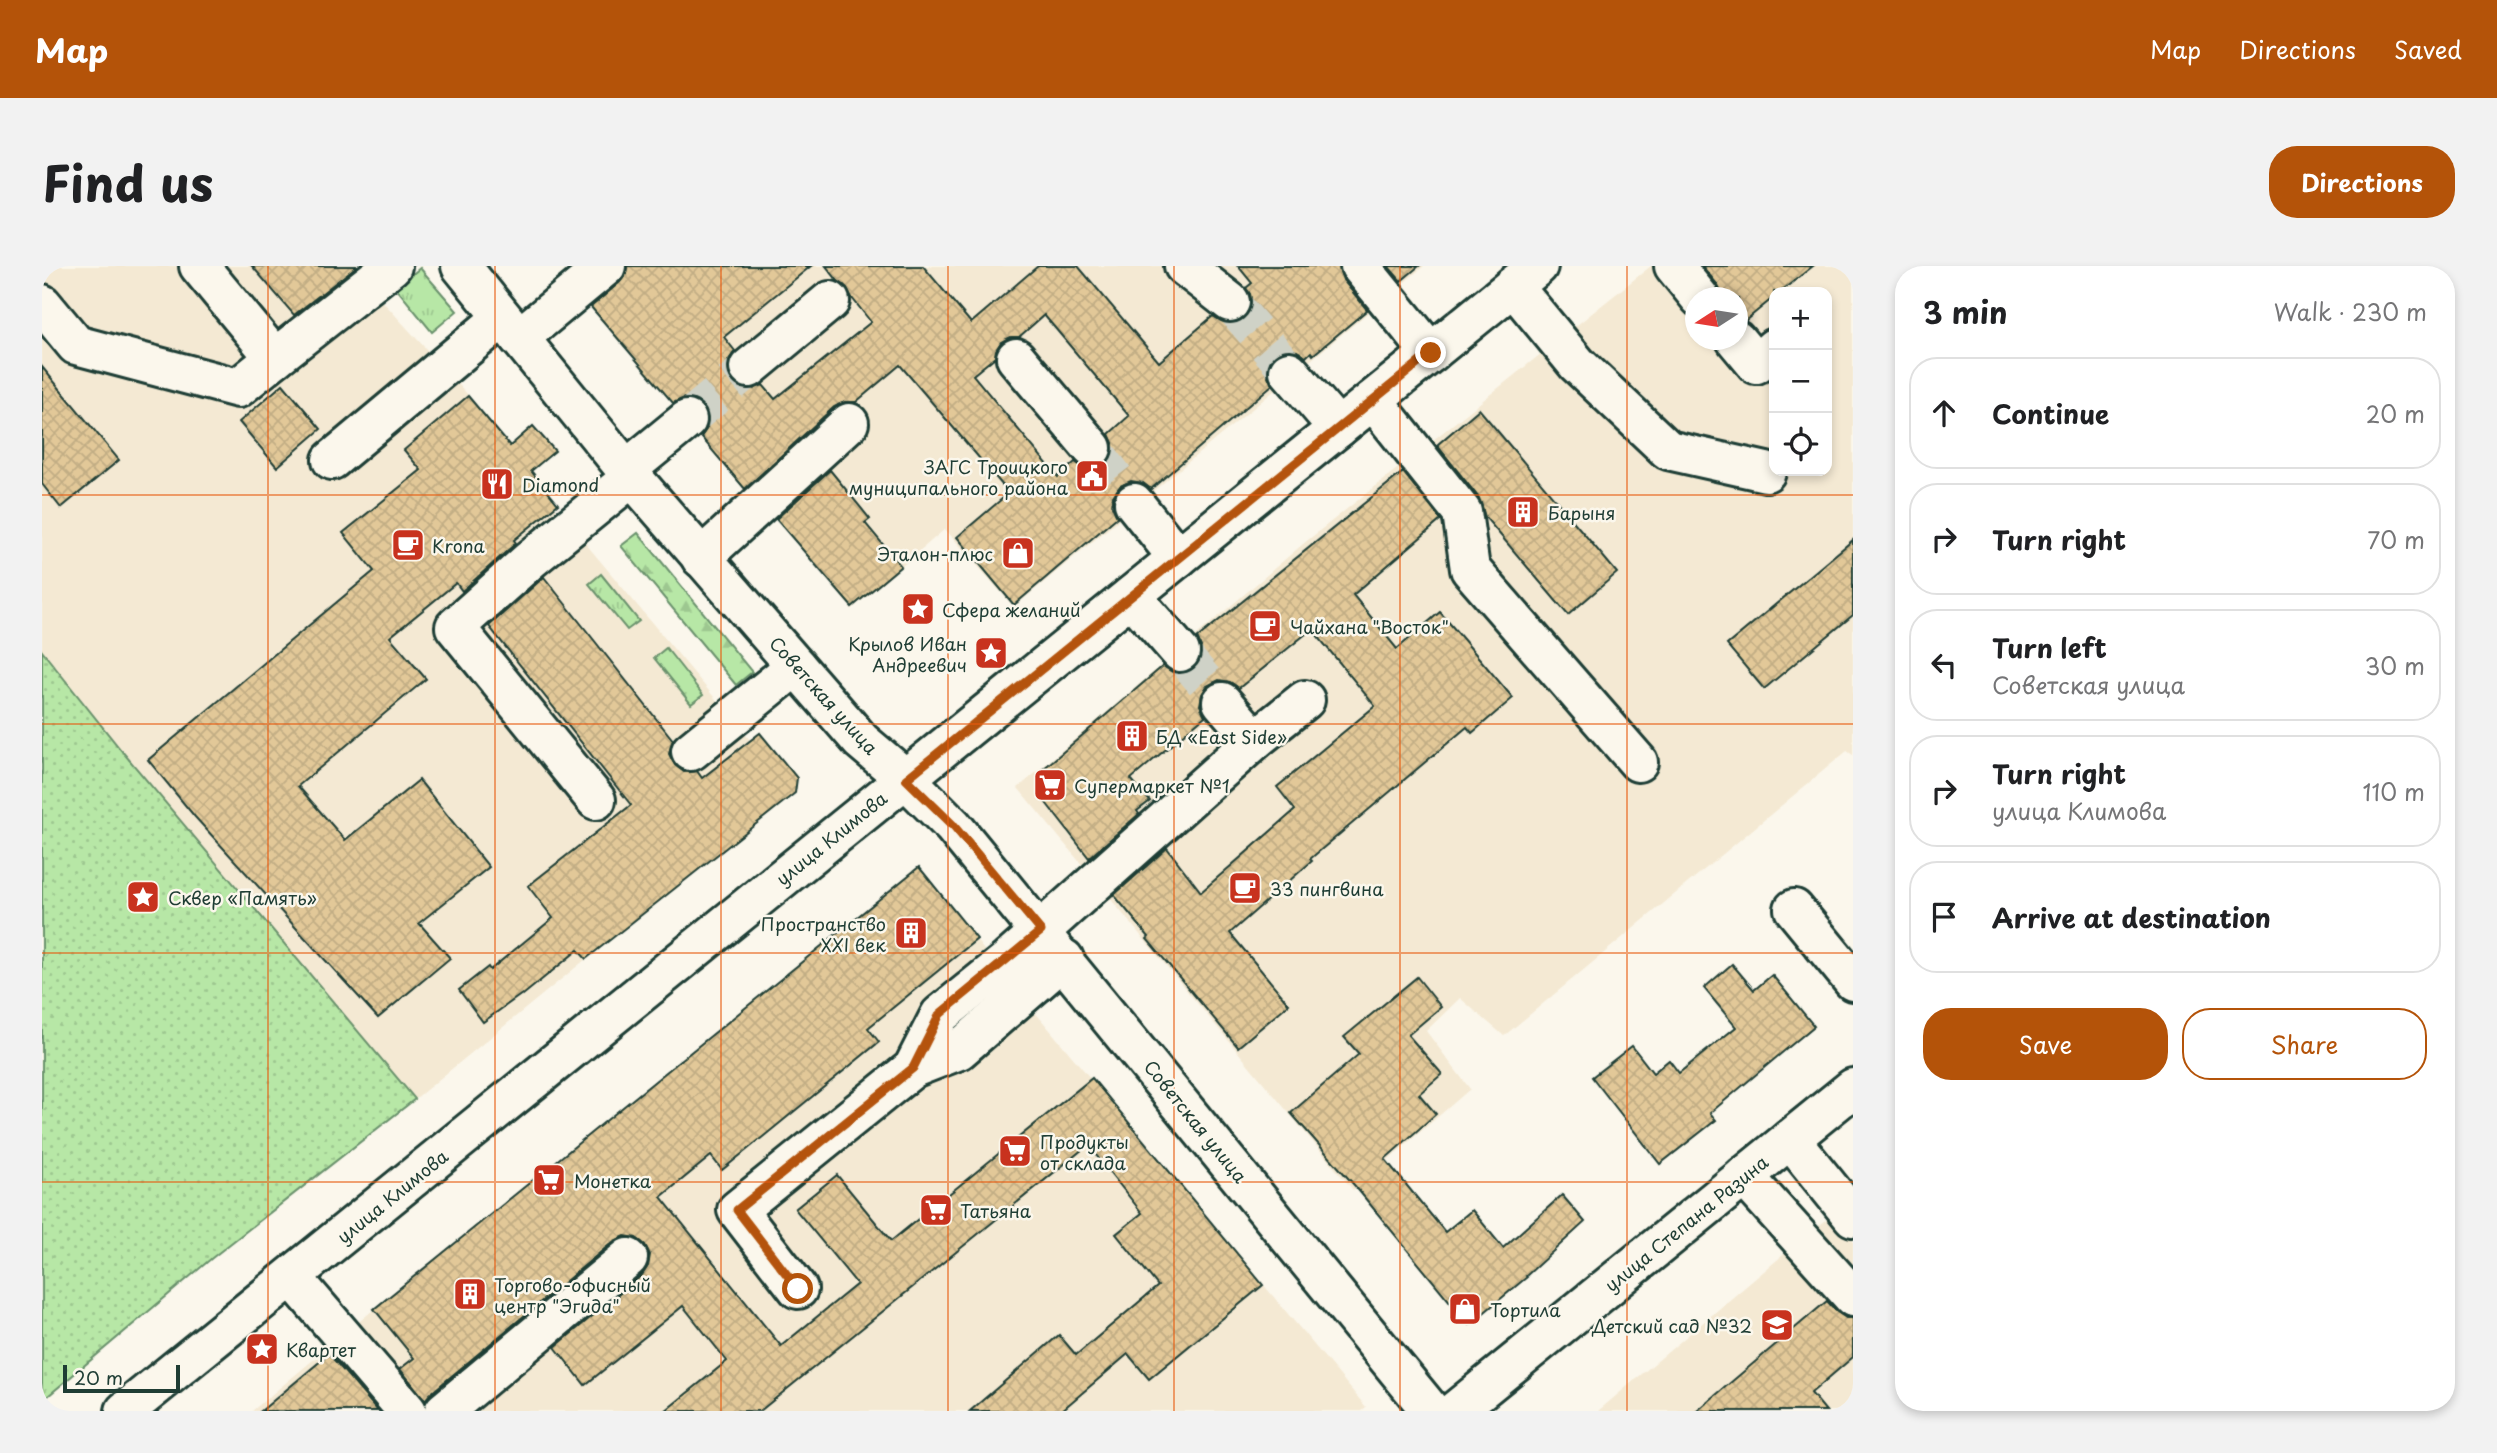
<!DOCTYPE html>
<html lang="en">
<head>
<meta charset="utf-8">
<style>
  :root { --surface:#fff; --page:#f2f2f2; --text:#202124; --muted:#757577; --line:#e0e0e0; --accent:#b45309 }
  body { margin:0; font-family:"Playpen Sans",sans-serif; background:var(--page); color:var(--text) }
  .controls { position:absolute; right:21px; top:21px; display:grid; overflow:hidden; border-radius:14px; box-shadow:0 4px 10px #0003 }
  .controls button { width:63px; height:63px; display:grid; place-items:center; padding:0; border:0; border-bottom:2px solid var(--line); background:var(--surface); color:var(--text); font:35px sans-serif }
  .compass { position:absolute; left:1643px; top:21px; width:63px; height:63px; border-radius:50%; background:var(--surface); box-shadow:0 4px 10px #0003; rotate:258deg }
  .scale { position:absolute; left:21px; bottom:18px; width:117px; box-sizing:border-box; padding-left:7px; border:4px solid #1f3d34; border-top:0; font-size:19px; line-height:24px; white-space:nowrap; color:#1f3d34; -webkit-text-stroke:5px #fbf7ec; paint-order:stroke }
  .stop { position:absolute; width:21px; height:21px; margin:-16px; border:5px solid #b45309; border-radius:50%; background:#fff }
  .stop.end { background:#b45309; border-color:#fff; box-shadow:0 2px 7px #0008 }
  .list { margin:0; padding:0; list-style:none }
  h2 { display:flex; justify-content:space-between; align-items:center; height:91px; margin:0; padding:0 28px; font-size:30px }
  h2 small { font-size:23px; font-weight:400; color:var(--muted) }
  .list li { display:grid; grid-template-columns:46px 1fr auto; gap:21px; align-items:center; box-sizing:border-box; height:112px; margin:0 14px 14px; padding:0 14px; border:2px solid var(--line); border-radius:28px }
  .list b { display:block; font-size:26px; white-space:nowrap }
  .list p { margin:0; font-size:23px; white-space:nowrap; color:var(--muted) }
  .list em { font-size:23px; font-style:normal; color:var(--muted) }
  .actions { display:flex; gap:14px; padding:21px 28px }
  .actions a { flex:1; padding:16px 0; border:2px solid var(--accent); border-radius:28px; text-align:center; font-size:24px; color:var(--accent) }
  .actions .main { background:var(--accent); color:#fff }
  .icon { flex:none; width:38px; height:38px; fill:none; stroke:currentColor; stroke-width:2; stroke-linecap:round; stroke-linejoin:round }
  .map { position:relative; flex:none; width:1811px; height:1145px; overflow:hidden; border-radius:28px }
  header { display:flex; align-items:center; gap:42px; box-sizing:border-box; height:98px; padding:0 35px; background:var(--accent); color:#fff }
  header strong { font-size:33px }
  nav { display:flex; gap:38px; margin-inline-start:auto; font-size:24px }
  .intro { display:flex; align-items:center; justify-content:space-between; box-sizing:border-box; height:168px; padding:0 42px }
  h1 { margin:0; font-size:49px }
  .button { padding:18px 32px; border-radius:28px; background:var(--accent); color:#fff; font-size:24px; font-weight:700 }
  main { display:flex; gap:42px; padding:0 42px }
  aside { flex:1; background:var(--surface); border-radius:28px; box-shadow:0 4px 10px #0003 }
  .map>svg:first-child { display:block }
</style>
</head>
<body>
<header>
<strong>Map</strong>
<nav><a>Map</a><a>Directions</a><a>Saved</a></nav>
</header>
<div class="intro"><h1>Find us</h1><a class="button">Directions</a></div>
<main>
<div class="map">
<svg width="1811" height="1145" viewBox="0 0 1811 1145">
  <defs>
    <pattern id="grass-tufts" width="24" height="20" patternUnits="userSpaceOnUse" patternTransform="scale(1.75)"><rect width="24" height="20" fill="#b7e7a6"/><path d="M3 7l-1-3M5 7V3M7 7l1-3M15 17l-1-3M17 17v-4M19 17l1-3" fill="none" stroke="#9dc790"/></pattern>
    <pattern id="forest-firs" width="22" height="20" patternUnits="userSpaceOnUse" patternTransform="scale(1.75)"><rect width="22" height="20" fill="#b7e7a6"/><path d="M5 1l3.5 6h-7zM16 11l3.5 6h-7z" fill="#9dc790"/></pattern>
    <pattern id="park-dots" width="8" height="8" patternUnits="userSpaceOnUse" patternTransform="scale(1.75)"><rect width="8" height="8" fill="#b7e7a6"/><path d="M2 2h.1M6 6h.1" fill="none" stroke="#9dc790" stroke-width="1.8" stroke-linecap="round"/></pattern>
    <pattern id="building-cross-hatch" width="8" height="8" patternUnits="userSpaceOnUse" patternTransform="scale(1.75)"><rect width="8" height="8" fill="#e2c898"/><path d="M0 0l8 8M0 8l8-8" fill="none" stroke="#c1ad84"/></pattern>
  </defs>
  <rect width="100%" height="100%" fill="#fbf7ec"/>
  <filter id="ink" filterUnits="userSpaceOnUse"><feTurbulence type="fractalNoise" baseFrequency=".0143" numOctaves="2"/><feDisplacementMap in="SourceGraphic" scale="14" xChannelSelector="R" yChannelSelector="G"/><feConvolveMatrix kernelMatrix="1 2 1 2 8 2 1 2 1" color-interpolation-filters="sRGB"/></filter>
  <g filter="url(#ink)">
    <g fill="#f4e9d3" fill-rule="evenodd">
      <path d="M0,0H312L333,27L427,130L516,238L513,241L708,474L718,466L755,512L753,527L544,693L373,833L79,484L0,385Z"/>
      <path d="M524,0H1382L972,341L903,263L810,343Z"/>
      <path d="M1609,0H1811V489L1805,485L1462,770L1418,732L1384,765L1428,823L1311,924L976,522L1261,278ZM1732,26H1785V205H1732ZM1654,32H1696V74H1654Z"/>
      <path d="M877,601L956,702L1324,1141L1319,1145H210L367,1014Z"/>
      <path d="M1811,933V1145H1556L1760,973Z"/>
    </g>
    <g fill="url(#grass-tufts)" stroke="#6b926d" stroke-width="2">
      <path d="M378,2L415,45L390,66L354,22Z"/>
      <path d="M559,308L597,355L585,364L547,318Z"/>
      <path d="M624,382L661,429L649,438L612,392Z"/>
    </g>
    <path fill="url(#forest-firs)" stroke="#6b926d" stroke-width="2" d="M596,267L710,406L694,419L579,280Z"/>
    <path fill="url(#park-dots)" stroke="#6b926d" stroke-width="2" d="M0,385L79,484L373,833L170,992L0,1135Z"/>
    <g fill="url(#building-cross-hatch)" stroke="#1f3d34" stroke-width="2" fill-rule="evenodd">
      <path d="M210,0H315L252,49Z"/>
      <path d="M585,0H769L682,71L693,85L686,95L685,105L690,115L700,123H711L721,119L733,133L829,56L810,32L805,22L796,15L784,0H881L929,57L996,0H1036L1117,96L1171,50L1186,58L1197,56L1205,50L1210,38L1208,28L1204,22L1210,17L1196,0H1297L1301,14L1325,44L1271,89L1269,86L1264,91L1255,85L1244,83L1233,88L1226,98V110L1230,119L1109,223L1101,217L1089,215L1078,220L1071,230L1070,240L1075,251L972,339L915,271L967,227L858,99L814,136H803L792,141L703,223L659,171L665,162L667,151L661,140L652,133L642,132L631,137L549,41L578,16L584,8ZM1002,49L1087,150L1067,168L1071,177V189L1065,198L1055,203H1043L1033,196L1016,211L931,109L953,91L954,84L959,76L969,71H977Z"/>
      <path d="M1346,0H1377L1359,15Z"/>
      <path d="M1660,0H1771L1738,26H1732V31L1703,55L1696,48V32H1682L1675,18Z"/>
      <path d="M0,101L77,194L19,242L0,218Z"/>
      <path d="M241,118L279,163L235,201L197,156Z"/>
      <path d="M426,130L468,180L491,160L513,185L489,205L516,238L472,274L474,277L420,325L414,317L348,371L384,413L256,520L303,574L377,514L447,601L377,657L408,692L336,752L153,551L106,494L332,305L301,267L379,204L362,184Z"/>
      <path d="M1437,143L1575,307L1526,349L1443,251L1437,232L1395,179Z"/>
      <path d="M788,204L828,253L823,257L859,300L810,341L734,253Z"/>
      <path d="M1361,206L1399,254L1311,329L1355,383L1398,346L1471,432L1430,467L1425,461L1268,593L1270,595L1188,667L1247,738L1196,781L1105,673L1107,671L1072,629L1125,582L1159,626L1253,544L1235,521L1333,440L1270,363L1197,422L1188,416L1177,414L1165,420L1160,428L1158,439L1163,450L1089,513L1108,535L1095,545L1097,548L1047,592L1001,533L1000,504L1121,400L1132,407H1143L1152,403L1159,392V381L1155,372Z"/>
      <path d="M1811,274V349L1722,423L1685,379Z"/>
      <path d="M502,311L631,474L627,488L633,499L642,506L655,505L660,512L718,467L755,512L753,527L544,693L536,684L481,729L480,728L441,756L417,724L446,701L448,704L511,652L486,620L589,539L447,360Z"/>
      <path d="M877,601L935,673L826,762L837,776L722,870L680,904L669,890L619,931L739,1080L815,1018L753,943L795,909L849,975L1050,812L1221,1019L1107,1113L1086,1088L1019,1145H928L1017,1069L1034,1089L1116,1020L1074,968L1100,947L1046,879L718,1145H623L685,1095L641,1040L543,1119L513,1081L600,1009L606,1000L608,989L603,979L594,972L583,970L572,975L388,1128L383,1134L358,1103L372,1092L332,1043Z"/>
      <path d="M1690,698L1712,724L1730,709L1772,760L1668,847L1674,854L1618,898L1550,811L1590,780L1611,807L1627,794L1637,807L1694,761L1662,722Z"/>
      <path d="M1375,711L1399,741L1366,769L1400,808L1377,828L1394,848L1343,893L1403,966L1430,944L1461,982L1520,929L1543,956L1484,1010L1485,1011L1427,1059L1313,920L1249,847L1317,788L1302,771Z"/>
      <path d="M1785,1035L1795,1046L1804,1052H1811V1091L1769,1127L1784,1145H1655Z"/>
      <path d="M287,1088L336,1145H219Z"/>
    </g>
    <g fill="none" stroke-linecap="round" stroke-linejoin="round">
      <g stroke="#cfd2c7" stroke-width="38" stroke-dasharray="38 19" stroke-linecap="butt">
        <path d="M1188,36L1247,105"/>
        <path d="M645,154L707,102"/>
        <path d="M1050,182L1092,237"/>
        <path d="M1138,386L1180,436"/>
      </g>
      <defs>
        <g id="minor">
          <path d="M157,0L233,92L350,0"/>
          <path d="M419,0L590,211L819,475L864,513L911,560L1389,1145"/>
          <path d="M1142,0L1188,36"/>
          <path d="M1318,0L1389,87"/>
          <path d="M1632,0L1658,32"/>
          <path d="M1471,20L1535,98L1626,184L1724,206"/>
          <path d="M0,38L34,79L196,122L233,92"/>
          <path d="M477,72L564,0"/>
          <path d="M1694,74L1714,98L1732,82"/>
          <path d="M974,92L1050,182"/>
          <path d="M707,102L788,35"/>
          <path d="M1247,105L1296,162"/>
          <path d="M1331,134L1420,246L1428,303L1596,496"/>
          <path d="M290,194L460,52"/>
          <path d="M584,204L645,154"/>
          <path d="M1092,237L1136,292"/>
          <path d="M659,292L807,157"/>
          <path d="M1089,330L1138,386"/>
          <path d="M1180,436L1213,474"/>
          <path d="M649,485L754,400"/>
          <path d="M554,534L413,361L488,294L590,211"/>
          <path d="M1752,643L1811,715"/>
          <path d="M871,802L917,784L1022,693"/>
          <path d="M1748,873L1811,951"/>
          <path d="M1702,910L1811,1031"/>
          <path d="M250,1011L365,1145"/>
          <path d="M756,1023L695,944L871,802L898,749L966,694L1213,474L1263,434"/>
          <path d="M83,1145L1496,0"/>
          <path d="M402,1145L586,992"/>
          <path d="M1413,1145L1811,822"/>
        </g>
      </defs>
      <use href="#minor" stroke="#1f3d34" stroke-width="44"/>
      <use href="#minor" stroke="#fbf7ec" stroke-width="38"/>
    </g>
  </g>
  <g fill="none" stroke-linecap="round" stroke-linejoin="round" filter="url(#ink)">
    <path stroke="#b45309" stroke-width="9" d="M756,1023L695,944L871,802L898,748L999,665L911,559L864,513L1389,87"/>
  </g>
  <path fill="none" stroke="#e8590c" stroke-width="2" stroke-opacity="0.55" d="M226,0V1145M453,0V1145M679,0V1145M906,0V1145M1132,0V1145M1358,0V1145M1585,0V1145M0,229H1811M0,458H1811M0,687H1811M0,916H1811"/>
  <defs>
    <symbol id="civic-square" viewBox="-11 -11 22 22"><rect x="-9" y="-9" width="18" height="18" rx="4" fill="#c8321e" stroke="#fbf7ec"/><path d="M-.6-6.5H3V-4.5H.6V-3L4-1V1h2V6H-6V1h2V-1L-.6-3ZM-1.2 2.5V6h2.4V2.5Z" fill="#fff"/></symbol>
    <symbol id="restaurant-square" viewBox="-11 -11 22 22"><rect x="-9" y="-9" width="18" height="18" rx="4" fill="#c8321e" stroke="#fbf7ec"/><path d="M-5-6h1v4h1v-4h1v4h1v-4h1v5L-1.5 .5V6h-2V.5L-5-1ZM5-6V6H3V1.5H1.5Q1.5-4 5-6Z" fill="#fff"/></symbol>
    <symbol id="building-square" viewBox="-11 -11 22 22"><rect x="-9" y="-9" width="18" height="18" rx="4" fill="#c8321e" stroke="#fbf7ec"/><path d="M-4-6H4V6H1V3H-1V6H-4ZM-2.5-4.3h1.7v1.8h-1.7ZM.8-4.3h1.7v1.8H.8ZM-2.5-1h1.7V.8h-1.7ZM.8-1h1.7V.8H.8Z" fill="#fff"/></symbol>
    <symbol id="cafe-square" viewBox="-11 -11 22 22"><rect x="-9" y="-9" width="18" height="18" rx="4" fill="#c8321e" stroke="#fbf7ec"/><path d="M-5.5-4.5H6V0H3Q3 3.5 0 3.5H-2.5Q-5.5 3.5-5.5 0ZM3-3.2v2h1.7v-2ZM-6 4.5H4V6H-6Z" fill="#fff"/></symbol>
    <symbol id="shop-square" viewBox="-11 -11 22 22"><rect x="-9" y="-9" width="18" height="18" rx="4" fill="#c8321e" stroke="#fbf7ec"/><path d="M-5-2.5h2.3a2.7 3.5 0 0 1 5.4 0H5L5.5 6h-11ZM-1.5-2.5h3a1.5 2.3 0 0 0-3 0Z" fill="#fff"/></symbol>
    <symbol id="sight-square" viewBox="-11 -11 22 22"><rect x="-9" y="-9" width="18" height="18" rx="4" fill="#c8321e" stroke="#fbf7ec"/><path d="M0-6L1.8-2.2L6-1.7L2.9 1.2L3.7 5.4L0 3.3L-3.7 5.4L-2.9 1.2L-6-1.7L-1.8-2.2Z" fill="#fff"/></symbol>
    <symbol id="supermarket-square" viewBox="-11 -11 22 22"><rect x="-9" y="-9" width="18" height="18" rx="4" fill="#c8321e" stroke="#fbf7ec"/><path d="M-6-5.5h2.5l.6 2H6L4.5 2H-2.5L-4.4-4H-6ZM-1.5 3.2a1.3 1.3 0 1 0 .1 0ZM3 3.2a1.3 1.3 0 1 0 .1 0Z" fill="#fff"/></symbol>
    <symbol id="school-square" viewBox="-11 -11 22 22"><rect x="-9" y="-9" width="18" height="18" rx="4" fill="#c8321e" stroke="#fbf7ec"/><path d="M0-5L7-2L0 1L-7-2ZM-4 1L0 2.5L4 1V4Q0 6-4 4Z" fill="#fff"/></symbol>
  </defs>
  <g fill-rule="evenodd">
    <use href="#civic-square" x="1031" y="191" width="38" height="38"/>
    <use href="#restaurant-square" x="436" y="199" width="38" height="38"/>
    <use href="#building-square" x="1462" y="227" width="38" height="38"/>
    <use href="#cafe-square" x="347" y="260" width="38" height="38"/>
    <use href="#shop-square" x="957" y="268" width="38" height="38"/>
    <use href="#sight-square" x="857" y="324" width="38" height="38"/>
    <use href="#cafe-square" x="1204" y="341" width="38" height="38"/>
    <use href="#sight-square" x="930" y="368" width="38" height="38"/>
    <use href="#building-square" x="1071" y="451" width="38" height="38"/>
    <use href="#supermarket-square" x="989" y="500" width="38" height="38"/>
    <use href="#cafe-square" x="1184" y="603" width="38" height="38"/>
    <use href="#sight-square" x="82" y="612" width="38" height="38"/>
    <use href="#building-square" x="850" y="648" width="38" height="38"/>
    <use href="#supermarket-square" x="954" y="866" width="38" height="38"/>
    <use href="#supermarket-square" x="488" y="895" width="38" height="38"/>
    <use href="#supermarket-square" x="875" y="925" width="38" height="38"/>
    <use href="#building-square" x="409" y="1009" width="38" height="38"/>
    <use href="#shop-square" x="1404" y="1024" width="38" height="38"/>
    <use href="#school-square" x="1716" y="1040" width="38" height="38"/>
    <use href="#sight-square" x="201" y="1064" width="38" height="38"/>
  </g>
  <g text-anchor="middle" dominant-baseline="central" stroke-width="5" stroke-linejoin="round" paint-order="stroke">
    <g font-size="18" fill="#1f3d34" stroke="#fbf7ec" text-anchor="start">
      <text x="1026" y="200" text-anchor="end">ЗАГС Троицкого<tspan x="1026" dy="21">муниципального района</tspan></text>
      <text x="480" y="218">Diamond</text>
      <text x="1506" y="246">Барыня</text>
      <text x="390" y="279">Krona</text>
      <text x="951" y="287" text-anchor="end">Эталон-плюс</text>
      <text x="900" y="343">Сфера желаний</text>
      <text x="1248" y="360">Чайхана "Восток"</text>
      <text x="925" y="377" text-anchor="end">Крылов Иван<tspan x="925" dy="21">Андреевич</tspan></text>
      <text x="1114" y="470">БД «East Side»</text>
      <text x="1032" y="519">Супермаркет №1</text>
      <text x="1228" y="622">33 пингвина</text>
      <text x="126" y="631">Сквер «Память»</text>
      <text x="844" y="657" text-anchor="end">Пространство<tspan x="844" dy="21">XXI век</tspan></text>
      <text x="998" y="875">Продукты<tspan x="998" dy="21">от склада</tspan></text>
      <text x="532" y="914">Монетка</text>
      <text x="918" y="944">Татьяна</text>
      <text x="452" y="1018">Торгово-офисный<tspan x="452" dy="21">центр "Эгида"</tspan></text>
      <text x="1448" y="1043">Тортила</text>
      <text x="1710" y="1059" text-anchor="end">Детский сад №32</text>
      <text x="244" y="1083">Квартет</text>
    </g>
    <g font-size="18" fill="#1f3d34" stroke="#fbf7ec">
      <text transform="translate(782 429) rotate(48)">Советская улица</text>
      <text transform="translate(789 572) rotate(-39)">улица Климова</text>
      <text transform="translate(1154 855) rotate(51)">Советская улица</text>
      <text transform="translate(350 930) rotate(-39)">улица Климова</text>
      <text transform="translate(1644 957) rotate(-39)">улица Степана Разина</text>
    </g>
  </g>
</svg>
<div class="controls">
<button>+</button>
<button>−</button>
<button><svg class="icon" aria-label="locate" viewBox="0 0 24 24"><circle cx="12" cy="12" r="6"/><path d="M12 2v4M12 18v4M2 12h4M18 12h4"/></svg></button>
</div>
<svg class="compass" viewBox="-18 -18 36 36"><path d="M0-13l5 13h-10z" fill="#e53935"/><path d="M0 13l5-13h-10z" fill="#757577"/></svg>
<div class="scale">20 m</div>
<div class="stop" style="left:756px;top:1023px"></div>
<div class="stop end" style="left:1389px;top:87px"></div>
</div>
<aside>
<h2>3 min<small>Walk · 230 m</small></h2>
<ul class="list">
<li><svg class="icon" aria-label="ahead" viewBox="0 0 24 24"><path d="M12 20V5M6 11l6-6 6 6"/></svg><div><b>Continue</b></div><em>20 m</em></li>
<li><svg class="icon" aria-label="right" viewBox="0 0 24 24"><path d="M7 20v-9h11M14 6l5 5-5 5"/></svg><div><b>Turn right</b></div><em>70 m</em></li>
<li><svg class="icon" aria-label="left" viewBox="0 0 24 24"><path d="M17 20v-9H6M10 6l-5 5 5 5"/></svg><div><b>Turn left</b><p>Советская улица</p></div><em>30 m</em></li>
<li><svg class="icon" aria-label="right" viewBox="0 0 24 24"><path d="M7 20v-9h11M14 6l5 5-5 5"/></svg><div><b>Turn right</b><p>улица Климова</p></div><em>110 m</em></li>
<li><svg class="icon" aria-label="arrive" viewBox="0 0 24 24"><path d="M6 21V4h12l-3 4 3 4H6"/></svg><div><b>Arrive at destination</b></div></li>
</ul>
<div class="actions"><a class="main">Save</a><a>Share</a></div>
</aside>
</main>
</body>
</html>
